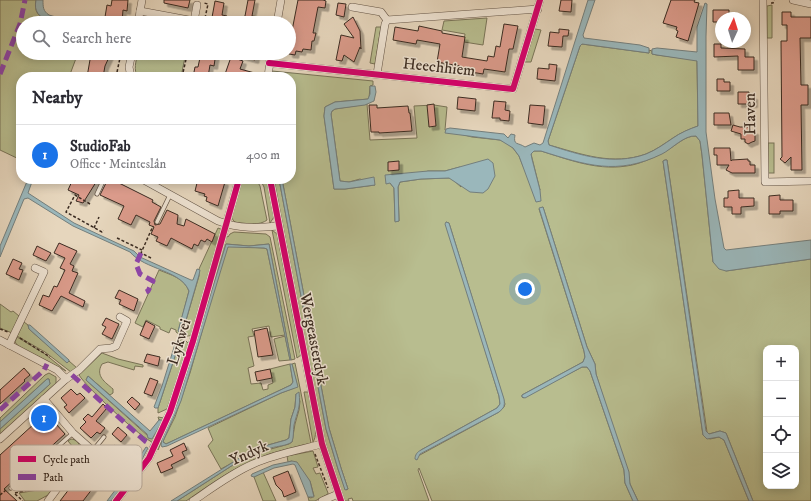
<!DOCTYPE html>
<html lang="en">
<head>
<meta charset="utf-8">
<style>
  :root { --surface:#fff; --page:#f2f2f3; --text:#2b2b33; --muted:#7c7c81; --line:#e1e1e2; --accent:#1a73e8 }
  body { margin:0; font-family:"IM FELL DW Pica",serif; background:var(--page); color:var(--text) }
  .controls { position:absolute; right:12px; bottom:12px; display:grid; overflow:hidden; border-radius:8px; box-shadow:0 2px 10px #0003 }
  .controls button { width:36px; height:36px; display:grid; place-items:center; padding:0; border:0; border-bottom:1px solid var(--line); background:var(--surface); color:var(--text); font:20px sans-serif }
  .compass { position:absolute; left:715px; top:12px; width:36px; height:36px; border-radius:50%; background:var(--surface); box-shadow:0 2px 10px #0003; rotate:4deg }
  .you { position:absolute; left:525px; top:289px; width:14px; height:14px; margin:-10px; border:3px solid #fff; border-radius:50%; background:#1a73e8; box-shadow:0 0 0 6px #1a73e833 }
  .badge { display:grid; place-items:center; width:26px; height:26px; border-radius:50%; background:var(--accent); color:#fff; font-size:13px; font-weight:700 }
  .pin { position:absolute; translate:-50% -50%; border:2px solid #fff; box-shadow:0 1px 4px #0006 }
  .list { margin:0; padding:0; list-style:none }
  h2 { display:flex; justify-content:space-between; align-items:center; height:52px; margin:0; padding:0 16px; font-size:17px }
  h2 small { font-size:13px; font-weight:400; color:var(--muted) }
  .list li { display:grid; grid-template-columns:26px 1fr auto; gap:12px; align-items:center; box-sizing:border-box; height:60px; padding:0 16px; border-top:1px solid var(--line) }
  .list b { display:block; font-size:15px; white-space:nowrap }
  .list p { margin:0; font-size:13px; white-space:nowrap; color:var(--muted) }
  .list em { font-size:13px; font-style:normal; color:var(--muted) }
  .icon { flex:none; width:22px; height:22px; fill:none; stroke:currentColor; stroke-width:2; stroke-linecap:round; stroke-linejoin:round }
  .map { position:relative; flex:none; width:811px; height:501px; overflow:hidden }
  .search { position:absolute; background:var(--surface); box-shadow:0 2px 10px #0003; left:16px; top:16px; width:280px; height:44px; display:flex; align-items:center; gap:10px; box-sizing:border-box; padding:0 14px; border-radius:22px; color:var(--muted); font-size:15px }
  .panel { position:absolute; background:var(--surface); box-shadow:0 2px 10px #0003; left:16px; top:72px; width:280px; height:112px; border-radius:16px }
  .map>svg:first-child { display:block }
</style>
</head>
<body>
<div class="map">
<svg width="811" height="501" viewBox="0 0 811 501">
  <defs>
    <filter id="shadow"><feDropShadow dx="3.5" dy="3.5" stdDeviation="0" flood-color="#0004"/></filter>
  </defs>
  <rect width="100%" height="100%" fill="#e6d6bd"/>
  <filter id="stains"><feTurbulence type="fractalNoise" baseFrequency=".005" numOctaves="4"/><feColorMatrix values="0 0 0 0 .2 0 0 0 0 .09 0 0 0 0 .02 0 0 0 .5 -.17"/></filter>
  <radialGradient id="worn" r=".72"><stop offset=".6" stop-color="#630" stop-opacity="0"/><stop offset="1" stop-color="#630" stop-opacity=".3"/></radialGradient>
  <g fill="#b8bd8f" stroke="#797458" fill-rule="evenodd">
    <path d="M0,0H36C33,17 44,19 58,23H23V53H78L69,77H21V160L0,150Z"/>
    <path d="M772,5V38H767V6Z"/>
    <path d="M487,18L483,45L464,42L465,34L442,30L444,21Z"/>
    <path d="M376,27H381L375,64L370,63Z"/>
    <path d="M535,29L541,30L531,62H525Z"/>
    <path d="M582,44L649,53V50L652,51V54L657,55L697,60L698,126C690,129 680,133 673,138C664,144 656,150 646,154C613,166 581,154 549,145L548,141L580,46Z"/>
    <path d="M138,53H166L185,57L181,77H138C133,70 136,61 138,53Z"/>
    <path d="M272,71L373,81V85L370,86L369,99L335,102L325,107L324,116L334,189H345L375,185L360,179L349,182L340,181L331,114L332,111L335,109L367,104L370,140L417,138L414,106L434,105L447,107L445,130L472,137L500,140L507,143L513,148L519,156L523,166L540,190L531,154L534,151H541C570,160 600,172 632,165C642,163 657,156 666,151C675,146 686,135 696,136L700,141L702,155L713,262L726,271L811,259V501H753L726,433L720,431L709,434L707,432L667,160H665L663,161L703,435L710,439L719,437L724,440L749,501H638L630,484L596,374L595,364L587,347L543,207L539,209L584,351L585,357L583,362L522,395V397L523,398L582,367H587L590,371L624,470L625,483L633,501H432L419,468L418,470L429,501H353L352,498L348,499L349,501H344L327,449L321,426L274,179H279L326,429L338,469L346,490L348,489L341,468L329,428L282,179H291V77H278L279,75H275V77H271ZM460,167L461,187L452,179L449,178L421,179L400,182L398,187L399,221H395L394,188L390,183L428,171H445ZM446,222L449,223L505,404L504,407L499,412L418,456L421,450L497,408L500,404L499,396ZM766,348H796V486H766Z"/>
    <rect x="768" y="143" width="6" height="30"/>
    <path d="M242,179H256L260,186L267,220C262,225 241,226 235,222C233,221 233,219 231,217Z"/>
    <path d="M260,179H267L274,217L270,223L264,187Z"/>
    <path d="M218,228L223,230L193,335C187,337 181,336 176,332V330L171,328L169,333L160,329V327L146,320L143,327L135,323L159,270C171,275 184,278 189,291L179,329L182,334L199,276V269Z"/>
    <path d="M272,230L277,234L300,352L301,355L297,358Z"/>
    <path d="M234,232L266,234L270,237L295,359L291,360L269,244L249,246L226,244L178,401L158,450L157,447L226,236L228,237L230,234Z"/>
    <path d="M230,246L264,248L267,249L285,335L271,337L269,326L252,329L254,336L248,337L254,366L248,368L251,384L261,383L263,390L268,389V385L273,383L270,369L290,364L293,382L291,385L166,444L163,442L164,439L175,417L190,373L226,248Z"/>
    <path d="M0,304L11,312L13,311L19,316L12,333L0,328Z"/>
    <path d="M24,322L28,325L29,329L67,362L69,361L77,368L71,372L45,352L17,336Z"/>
    <path d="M285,336L290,360L279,361L274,339Z"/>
    <path d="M17,337L45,354L66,371L18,346L15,342Z"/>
    <path d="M180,339L186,341L190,345L167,409L158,413V408L180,341Z"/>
    <path d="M102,353L118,359L143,365V367L135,366L134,370L108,362L102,364C95,376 105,382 113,389V393L110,395L88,376L86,380L148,436L160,419L159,420L158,417L164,418L154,443C142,439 87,388 79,375Z"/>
    <path d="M295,363L311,443C291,448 271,452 252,461C228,471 207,487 186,501H177L236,463L260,452L289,444L292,442L295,424L299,410L300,401L296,394L295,407L291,419L289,438L286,440L261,447L221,469L208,446L213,440L208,428L281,393L294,388L297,385L292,364Z"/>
    <path d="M49,373L56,377V383L54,385L0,434V429L50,384L49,379H47L0,422V418L45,375Z"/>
    <path d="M304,392H308C311,404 320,432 313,442Z"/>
    <path d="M71,439C76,439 81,445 81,450L69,467L54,455L57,453L61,457L73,447L68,441Z"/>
    <path d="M313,451L318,467L313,468L316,474L320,473L328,493V494L315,501H309L308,497L311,498L314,496L310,481L292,461L288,462L287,456Z"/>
    <path d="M53,455L59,463L48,475L47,474L45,476L46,477L37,487L19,492L18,488L22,483L28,488L55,463L51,458Z"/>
    <path d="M61,464L68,468L48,495L37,501H25L19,493L38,490Z"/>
    <path d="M263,472L276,501H263L254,477Z"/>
  </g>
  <g fill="#9ab7bb" stroke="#747f7d">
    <path d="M36,0H43C43,7 43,11 49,15L76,23C59,23 31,23 36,0Z"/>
    <path d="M588,0H595L583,35L584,38L640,45L649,48V53L582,44L580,46L548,141L549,145C580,155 613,166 646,154C656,150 664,144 673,138C680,133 689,129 698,126L697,61L657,55L652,54V49L657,48L697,52V27L705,3L707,4L706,36V132L715,199L724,248L726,250L811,240V259L726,271L719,269L713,262L702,155L700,141L696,136C684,135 672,149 662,154C617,176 586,165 541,151H534L531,154L532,159L540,190L541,201L536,202L519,156L513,148L500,140L445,133L446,129L450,128L504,134L508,138L511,134L515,135C513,146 518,142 525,147L534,143L540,145L543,143Z"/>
    <path d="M370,86H375L376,92L374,101L365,105L335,109L332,111L331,114L340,181L349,182L374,177L375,185L345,189H334L324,116L325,107L335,102L368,99L370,94Z"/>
    <path d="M488,159L493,163L495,176L488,189L483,193L470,192L449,178L421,179L400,182L398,187L399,221L395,222L394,188L390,183L386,184L385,175L428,171H445Z"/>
    <path d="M665,160H667L706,431L709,434L720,431L726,433L753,501H749L724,440L719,437L707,439L703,435L663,161Z"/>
    <path d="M28,179H33L28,193L74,223L134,251L140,257L191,280H193L197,269L200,270L199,275L182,334L178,331L189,291C181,270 145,270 130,252L73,226L28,198L24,199L0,257V246Z"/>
    <path d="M279,179H282L329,428L341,468L348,489L345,490L338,469L326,429Z"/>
    <path d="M543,207L587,347L595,364L596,374L629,472L630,484L638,501H633L625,483L624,470L590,371L587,367H582L525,398L522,397V395L583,362L585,357L584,351L539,208Z"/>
    <path d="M446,222L449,223L504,399C505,406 504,408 499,412L420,454L417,460L415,459C415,455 417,452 421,450L497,408L500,404L499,396L445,224Z"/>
    <path d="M226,244L249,246L269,244L291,360H290L267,249L264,248L228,247L181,401L164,439L163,442L166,444L291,385L293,382L290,364H292L298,387L281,393L167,446L162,447L161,445L162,439L178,401Z"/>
    <path d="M28,325H30L69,360V361L67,363L29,329Z"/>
    <path d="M176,341H180L158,408H155L154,407L162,386Z"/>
    <path d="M88,376L150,431L159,420H162V422L152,439L148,438L147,434L86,380Z"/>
    <path d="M47,379H49L50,384L0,429V422Z"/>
    <path d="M299,392C301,408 297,412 294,425C293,431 294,437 292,442C286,446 278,446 271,448C259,452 247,457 236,463L177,501H171L246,454L261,447L286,440L289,438L291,419L295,407L296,394Z"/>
    <path d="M146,447L148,448L137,469L111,501H107L134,465Z"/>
    <path d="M292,461L297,462L310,481L314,497H308L295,465L293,464L274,468L254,477L251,476L252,474L273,465Z"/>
  </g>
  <g fill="#db9b8b" stroke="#3a2b21" filter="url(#shadow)">
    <path d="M112,0H128L127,11L123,10L122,23H104L107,5L111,6Z"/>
    <path d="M164,0H190L188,8L164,3Z"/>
    <path d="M248,0H255L252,16L259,17L258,23H234L245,16Z"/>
    <path d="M298,0H323L326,1L325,8L318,7L313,33H316L314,41H312L311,50L303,49L302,52L296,51L295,55L289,54V46Z"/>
    <path d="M561,0H572L571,12L559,11Z"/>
    <path d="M671,0H695L694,2L699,3L688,41L676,37L678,31L676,30L677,27L663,23Z"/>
    <path d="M215,1L224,3L222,15L227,16L226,23H211Z"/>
    <path d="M338,3L346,4L344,17L336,15Z"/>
    <path d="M713,10H729V18H721V22H713Z"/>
    <path d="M782,12H791V17H811V38H800L801,85H808V105H801L802,170H791V157L785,163L780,159L782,157L781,41H787V25H782Z"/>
    <path d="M353,17L360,31L361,49L360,47L354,62L344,55L342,61L336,60L341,35L354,38L344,24Z"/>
    <path d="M504,24L518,26L513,49H509L505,72L484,69L483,74L459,70L460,66L437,62L440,44L417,40L416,44L393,40L395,27L418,31L419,26L442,31V33L465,37L462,57L487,61L488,56L494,57L496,46L500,47Z"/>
    <path d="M559,29L569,30L568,36H563L562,47L548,46L550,32L559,33Z"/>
    <path d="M714,44H721V48L745,49V57H754V70H738V56L714,57Z"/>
    <path d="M99,53H111L105,66L103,77H87L91,54L99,55Z"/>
    <path d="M201,53H216L214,66L210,65L208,77H193L195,67H198Z"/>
    <path d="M237,53H257L255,60L237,55Z"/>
    <path d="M231,57L243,61L240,69L262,75L261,77H224Z"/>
    <path d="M549,64L557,65L555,81L537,79L538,68L549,69Z"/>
    <path d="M717,79H724V82H730V91H717Z"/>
    <path d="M738,92H749V96H754V104H738Z"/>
    <path d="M458,97L476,99L475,111L457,109Z"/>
    <path d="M494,101L506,102L505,110L510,111L509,121L500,120V118H492Z"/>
    <path d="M434,104L436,126L429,127L427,105Z"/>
    <path d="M369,105H377V108L408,106L409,113H410L412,131L379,133V132H371Z"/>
    <path d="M530,105L545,106L543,125L528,123Z"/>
    <path d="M714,113H729L731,125H714Z"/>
    <path d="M733,125L740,127H750V131H755V141L752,142L748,144L745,142V139H741V134L731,131Z"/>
    <path d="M714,148H730L731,161L732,160L748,159V161H750V165H755V173H732L726,170L729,165H717V155H714Z"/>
    <path d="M399,161V170L388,171V162Z"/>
    <path d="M73,179H98L83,203L76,201L79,195L68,190Z"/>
    <path d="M108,179H111L153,200L152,202L161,207L154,221L155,225L160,224L167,210L178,215L177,224L184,226L186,219L215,234L212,242L207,239L205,242L201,240L198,246L194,244L192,249L171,238L167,246L156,241L158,237L151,234L154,227L149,225L150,222L136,215L131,225L118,219L124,206L100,195Z"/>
    <path d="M198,179H217L225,182L218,206L206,201L207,197L204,196L205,194L195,191Z"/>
    <path d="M739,190V198H754V206L741,207V214H732V207H724V198H728V191Z"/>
    <path d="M780,195V200H793V211H780V214H769V196Z"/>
    <path d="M59,243L77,251L70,264L74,266L72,271L78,273L69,293L85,301L83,307L61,296L52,311L39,305L43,295L49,297L54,286L57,287L65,270L60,268L65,258L54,253Z"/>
    <path d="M37,246L51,253L46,261L33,255Z"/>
    <path d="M13,259L22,263L19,269L23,270L19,280L6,274Z"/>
    <path d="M119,290L138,299L134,311L119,304L121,300L115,298Z"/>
    <path d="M106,318L119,324L112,339L102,334L106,327L102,325Z"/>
    <path d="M146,321L155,326L149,339L140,335Z"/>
    <path d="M267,328L273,355L258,357L254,331Z"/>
    <path d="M147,354L160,357L158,366L144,362Z"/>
    <path d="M24,368L30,375L24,380L25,381L0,404V390Z"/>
    <path d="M270,369L272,378L257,381L255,372Z"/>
    <path d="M150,378L158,381L152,396L144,393Z"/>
    <path d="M71,389L77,395L80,393L85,398L69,413L64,407L67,405L61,398Z"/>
    <path d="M132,397L140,404L135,410L127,402Z"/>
    <path d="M103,404L107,408L96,421L105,428L100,434L97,432L91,438L80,428L86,422L83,419L88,414L92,417Z"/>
    <path d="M46,413L65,434L4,489L17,501H0V455Z"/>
    <path d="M118,427L127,435L121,442L112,434Z"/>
    <path d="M184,443L187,450L182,452L185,458L171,465L173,468L161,473L157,463L173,456L170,450Z"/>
    <path d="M114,445L127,456L120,464L129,471L124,478L113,468L97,485L96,484L83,501H60L73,484L74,485L79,479L80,480L97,461L99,462Z"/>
    <path d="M288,471L296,492L284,497L282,491L276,485L273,477Z"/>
  </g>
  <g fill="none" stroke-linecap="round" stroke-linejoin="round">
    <defs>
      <g id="service">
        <path d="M97,194L104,179"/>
        <path d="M157,222L170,195"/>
        <path d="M91,449L95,448L104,437"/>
        <path d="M11,488L73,433"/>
      </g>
      <g id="minor">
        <path d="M763,0L765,182L811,181"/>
        <path d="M793,0L811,4"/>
        <path d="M352,7L381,12L387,20"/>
        <path d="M140,11L194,21L197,5"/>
        <path d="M387,20L538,9"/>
        <path d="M138,23L142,0"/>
        <path d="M277,23L281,0"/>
        <path d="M269,63L513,89L540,0"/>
        <path d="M377,74L385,24L387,20"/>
        <path d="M131,77L129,67L132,53"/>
        <path d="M268,77L271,53"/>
        <path d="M142,179L218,221C240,229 257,228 279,226"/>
        <path d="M270,179L322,444L341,501"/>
        <path d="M0,340L57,370L66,379"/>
        <path d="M9,345L44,272L35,268"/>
        <path d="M44,399L73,433L91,449L71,470L48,501"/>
        <path d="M0,439L66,379L79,370L100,349L111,348L116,346L127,321L120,317"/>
        <path d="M116,501L149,458L170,412L193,341L239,179"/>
        <path d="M193,501C212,488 232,473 253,464C275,454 299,450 322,444"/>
        <path d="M322,501L338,494"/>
      </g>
    </defs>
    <use href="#service" stroke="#655648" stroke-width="5"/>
    <use href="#minor" stroke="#655648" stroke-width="8"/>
    <g stroke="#3a2b21" stroke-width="1.5" stroke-dasharray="3 2" stroke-linecap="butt">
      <path d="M771,3H773L774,0"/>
      <path d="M127,23L128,20H130"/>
      <path d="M204,23L208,4L204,3"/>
      <path d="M175,53L192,57L193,53"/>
      <path d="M116,77L121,53"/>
      <path d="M182,77L187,55"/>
      <path d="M90,204L75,195L66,212L102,232L103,230"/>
      <path d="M94,228L99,217"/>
      <path d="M117,238L142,250"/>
      <path d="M151,258L141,253L153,226"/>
      <path d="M0,329L8,332"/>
      <path d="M20,338L50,357"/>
      <path d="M315,454L328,488"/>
      <path d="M55,456L65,465"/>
      <path d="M15,493L37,488L61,462"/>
      <path d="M15,494L23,501"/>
      <path d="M0,495L6,490"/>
    </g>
    <use href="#service" stroke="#efe4d4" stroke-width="3.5"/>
    <use href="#minor" stroke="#efe4d4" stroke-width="7"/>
    <g stroke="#8e44ad" stroke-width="5" stroke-dasharray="10 5" stroke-linecap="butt">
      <path d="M0,74L20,24L25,0"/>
      <path d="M141,253L136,264L140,274L153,281L148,291L146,292"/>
      <path d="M72,375L145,441L155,447"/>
      <path d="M0,410L44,370L47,364"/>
    </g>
    <defs>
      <g id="cycleway">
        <path d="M269,63L513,89L540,0"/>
        <path d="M270,179L322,444L341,501"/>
        <path d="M116,501L149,458L170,412L193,341L239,179"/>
      </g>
    </defs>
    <use href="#cycleway" stroke="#efe4d4" stroke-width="8"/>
    <use href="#cycleway" stroke="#d6006c" stroke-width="6"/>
  </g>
  <g text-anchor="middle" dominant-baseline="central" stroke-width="3" stroke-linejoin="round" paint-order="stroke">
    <g font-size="16" fill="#3a2b21" stroke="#efe4d4">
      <text transform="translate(439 67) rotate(6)">Heechhiem</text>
      <text transform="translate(750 114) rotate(-91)">Haven</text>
      <text transform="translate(314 339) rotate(79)">Wergeasterdyk</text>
      <text transform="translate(179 342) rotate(-73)">Lykwei</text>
      <text transform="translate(249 453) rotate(-24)">Yndyk</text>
    </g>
  </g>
  <rect x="10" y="445" width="132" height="46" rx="6" fill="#efe4d4" stroke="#b9ac9e" stroke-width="1"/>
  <rect x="18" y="456" width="18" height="6" fill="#d6006c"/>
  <rect x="18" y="474" width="18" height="6" fill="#8e44ad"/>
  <g font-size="11" fill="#3a2b21">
    <text x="43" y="463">Cycle path</text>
    <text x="43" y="481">Path</text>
  </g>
  <rect width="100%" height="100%" filter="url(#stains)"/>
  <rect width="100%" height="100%" fill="url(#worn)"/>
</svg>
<div class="controls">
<button>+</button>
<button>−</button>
<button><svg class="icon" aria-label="locate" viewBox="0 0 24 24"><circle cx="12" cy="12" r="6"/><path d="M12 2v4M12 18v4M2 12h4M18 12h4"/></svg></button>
<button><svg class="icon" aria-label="layers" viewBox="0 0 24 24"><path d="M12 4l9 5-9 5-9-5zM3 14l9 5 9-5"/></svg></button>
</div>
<svg class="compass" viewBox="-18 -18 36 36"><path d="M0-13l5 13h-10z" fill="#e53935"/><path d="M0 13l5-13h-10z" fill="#7c7c81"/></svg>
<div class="you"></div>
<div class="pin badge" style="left:44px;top:418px">1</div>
<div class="search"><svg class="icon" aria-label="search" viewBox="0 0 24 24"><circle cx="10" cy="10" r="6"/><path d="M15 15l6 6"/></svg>Search here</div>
<section class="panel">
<h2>Nearby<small></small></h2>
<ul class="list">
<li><span class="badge">1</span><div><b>StudioFab</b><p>Office · Meinteslân</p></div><em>400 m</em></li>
</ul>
</section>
</div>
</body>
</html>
